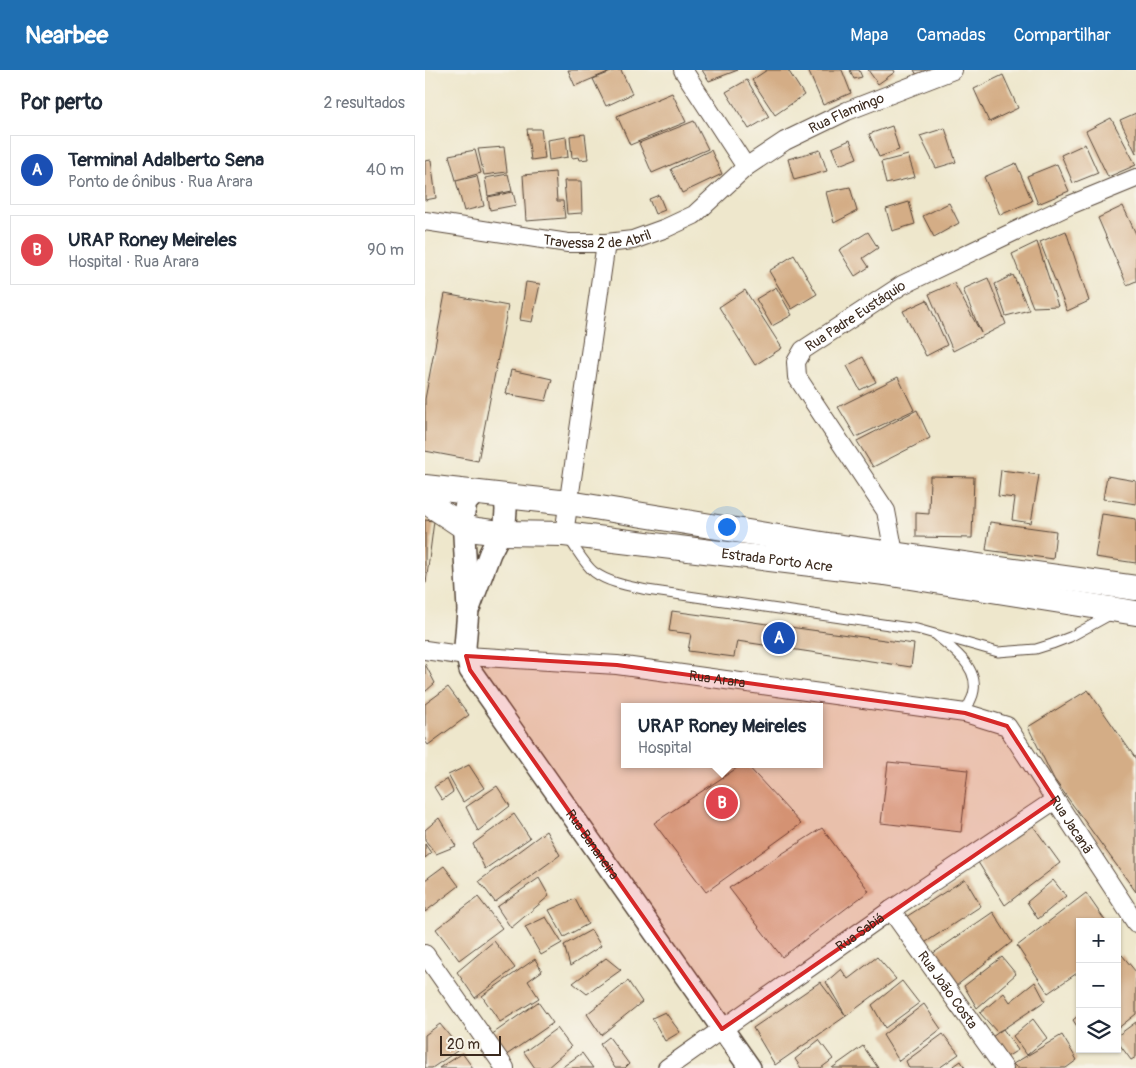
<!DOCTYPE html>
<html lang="pt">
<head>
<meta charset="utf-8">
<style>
  :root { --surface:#fff; --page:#f2f2f3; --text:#1f2937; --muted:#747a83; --line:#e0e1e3; --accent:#1f6fb2 }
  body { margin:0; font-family:Pangolin,sans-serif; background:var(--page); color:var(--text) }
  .controls { position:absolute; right:15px; bottom:15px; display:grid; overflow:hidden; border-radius:0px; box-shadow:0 1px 4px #0004 }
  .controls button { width:45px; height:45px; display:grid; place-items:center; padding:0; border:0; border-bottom:1px solid var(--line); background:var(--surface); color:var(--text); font:25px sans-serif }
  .scale { position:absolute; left:15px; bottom:12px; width:61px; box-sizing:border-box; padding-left:5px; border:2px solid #3b2a1e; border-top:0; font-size:14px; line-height:18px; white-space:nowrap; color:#3b2a1e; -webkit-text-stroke:4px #f7f3e8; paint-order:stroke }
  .you { position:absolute; left:301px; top:456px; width:18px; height:18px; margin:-12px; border:4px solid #fff; border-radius:50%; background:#1a73e8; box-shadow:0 0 0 8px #1a73e833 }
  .badge { display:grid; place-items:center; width:32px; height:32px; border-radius:50%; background:var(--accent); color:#fff; font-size:16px; font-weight:700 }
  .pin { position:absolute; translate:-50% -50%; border:2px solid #fff; box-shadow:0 1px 5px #0006 }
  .popup { position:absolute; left:196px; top:633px; width:202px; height:65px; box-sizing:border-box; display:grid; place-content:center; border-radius:0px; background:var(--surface); filter:drop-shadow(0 1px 4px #0005); font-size:16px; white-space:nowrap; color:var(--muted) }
  .popup b { font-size:19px; color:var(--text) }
  .popup::after { content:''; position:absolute; left:50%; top:100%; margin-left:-10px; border:10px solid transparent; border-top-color:var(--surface) }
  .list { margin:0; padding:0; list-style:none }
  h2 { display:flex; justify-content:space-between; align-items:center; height:65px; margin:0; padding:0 20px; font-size:21px }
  h2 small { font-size:16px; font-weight:400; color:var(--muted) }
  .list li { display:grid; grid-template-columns:32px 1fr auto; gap:15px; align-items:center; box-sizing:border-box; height:70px; margin:0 10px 10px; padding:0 10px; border:1px solid var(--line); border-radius:0px }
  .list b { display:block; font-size:19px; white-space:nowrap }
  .list p { margin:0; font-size:16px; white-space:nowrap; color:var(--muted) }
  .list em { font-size:16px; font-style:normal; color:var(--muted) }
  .icon { flex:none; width:28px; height:28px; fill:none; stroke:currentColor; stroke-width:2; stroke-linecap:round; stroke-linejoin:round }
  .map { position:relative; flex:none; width:711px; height:998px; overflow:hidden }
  header { display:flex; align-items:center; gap:30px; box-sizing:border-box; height:70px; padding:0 25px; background:var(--accent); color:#fff }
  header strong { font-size:24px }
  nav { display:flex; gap:28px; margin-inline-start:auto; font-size:18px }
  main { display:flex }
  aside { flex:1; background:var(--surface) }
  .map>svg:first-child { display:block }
</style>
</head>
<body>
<header>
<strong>Nearbee</strong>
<nav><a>Mapa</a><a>Camadas</a><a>Compartilhar</a></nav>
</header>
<main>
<aside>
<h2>Por perto<small>2 resultados</small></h2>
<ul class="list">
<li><span class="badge" style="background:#1a4fb4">A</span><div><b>Terminal Adalberto Sena</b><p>Ponto de ônibus · Rua Arara</p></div><em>40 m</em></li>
<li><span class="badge" style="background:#e0444e">B</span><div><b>URAP Roney Meireles</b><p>Hospital · Rua Arara</p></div><em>90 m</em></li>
</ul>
</aside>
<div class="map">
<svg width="711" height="998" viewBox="0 0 711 998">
  <rect width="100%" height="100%" fill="#f7f3e8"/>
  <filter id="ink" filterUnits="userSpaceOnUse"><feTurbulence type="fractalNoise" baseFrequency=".02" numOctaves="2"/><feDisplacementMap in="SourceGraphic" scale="10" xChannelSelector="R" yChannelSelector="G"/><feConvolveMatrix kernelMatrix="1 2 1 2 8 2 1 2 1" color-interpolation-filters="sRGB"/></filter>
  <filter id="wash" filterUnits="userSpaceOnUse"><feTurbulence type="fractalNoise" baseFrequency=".0096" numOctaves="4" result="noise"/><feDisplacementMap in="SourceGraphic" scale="20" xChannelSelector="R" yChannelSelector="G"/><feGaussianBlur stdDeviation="1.12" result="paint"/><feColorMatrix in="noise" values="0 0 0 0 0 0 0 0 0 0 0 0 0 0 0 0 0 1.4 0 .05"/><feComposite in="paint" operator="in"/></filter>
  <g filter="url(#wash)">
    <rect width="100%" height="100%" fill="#eee7cc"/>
    <g id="blocks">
      <g fill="#d4ad86">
        <path d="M143,0H188L150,16Z"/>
        <path d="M191,0H196L207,24L181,36L168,9Z"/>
        <path d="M277,0H313L284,11Z"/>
        <path d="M342,0H363L379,25L350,45L327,10Z"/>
        <path d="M383,0H417L426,23L398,35Z"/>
        <path d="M425,0H434L437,7L429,9Z"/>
        <path d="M443,0H469L470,2L453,14Z"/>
        <path d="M489,0H502L492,5Z"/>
        <path d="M578,5L593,38L564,52L549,19Z"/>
        <path d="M322,10L344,47L324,59L301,22Z"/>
        <path d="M247,23L261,52L205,75L192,46Z"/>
        <path d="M711,43V83L695,50Z"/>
        <path d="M686,48L711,95L683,107L661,61Z"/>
        <path d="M269,51L283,79L227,103L214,73Z"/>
        <path d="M467,56L474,80L454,87L444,64Z"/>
        <path d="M520,58L531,92L511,98L495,66Z"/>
        <path d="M102,59H116L120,88L106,90Z"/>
        <path d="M160,64L163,89L155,90L154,87L147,88L145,66Z"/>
        <path d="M141,67L143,87L124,90L122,70Z"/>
        <path d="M425,70L432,88L414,95L407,78Z"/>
        <path d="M660,74L673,103L648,113L636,85Z"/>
        <path d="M79,77L82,102L59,105L53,79Z"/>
        <path d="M50,80L56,103L31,110L24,85Z"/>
        <path d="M286,80L297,104L257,123L246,99Z"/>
        <path d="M395,80L402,101L369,110L363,89Z"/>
        <path d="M483,85L490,107L461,114L456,92Z"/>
        <path d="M6,90L11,128L0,130V91Z"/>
        <path d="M591,93L607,131L575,145L559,107Z"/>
        <path d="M632,94L644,121L613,134L602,106Z"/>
        <path d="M130,102L132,131H138L140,148L101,151L98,105Z"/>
        <path d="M83,104L87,121L63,126L60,108Z"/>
        <path d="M52,106L59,136L39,141L31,111Z"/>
        <path d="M139,111H156L157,143L142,144Z"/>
        <path d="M425,117L432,141L409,153L401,122Z"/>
        <path d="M88,122L91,135L65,140L63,127Z"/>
        <path d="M234,125L240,140L230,144L224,129Z"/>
        <path d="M484,132L490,154L467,161L461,139Z"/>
        <path d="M524,133L534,153L509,167L498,146Z"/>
        <path d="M698,136L711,164V211L702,215L673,148Z"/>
        <path d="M641,161L664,231L642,241L615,172Z"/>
        <path d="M443,162L453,178L438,188L444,197L430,206L414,180Z"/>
        <path d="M612,172L633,236L608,237L587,184Z"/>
        <path d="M369,185L392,224L367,239L344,201Z"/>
        <path d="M588,205L604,240L581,246L570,214Z"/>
        <path d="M563,208L581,254L528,281L504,224L529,213L556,263L538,219Z"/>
        <path d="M101,212L115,214L107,252L95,250Z"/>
        <path d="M351,217L367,245L347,256L331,229Z"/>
        <path d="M320,220L357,278L330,295L294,237Z"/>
        <path d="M20,224L83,236L53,391L0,381V329Z"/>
        <path d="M502,230L522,275L501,286L478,241Z"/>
        <path d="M438,287L451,312L435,320L422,296Z"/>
        <path d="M86,300L127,309L121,331L81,324Z"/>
        <path d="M473,307L489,340L431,367L413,337Z"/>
        <path d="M492,340L505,368L448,397L432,371Z"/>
        <path d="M576,400L614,405L606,453L587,450L590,428L573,426Z"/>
        <path d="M505,406L549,407L547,468L491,467V443L504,444Z"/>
        <path d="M682,406L711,411V434L678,429Z"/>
        <path d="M677,444L711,449V493L670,487Z"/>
        <path d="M0,450L9,451L1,513H0Z"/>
        <path d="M565,452L631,461L628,489L561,480Z"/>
        <path d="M247,541L489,574L486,597L312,571L309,587L263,581L266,564L244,561Z"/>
        <path d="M0,594L10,613L0,622Z"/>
        <path d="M23,617L44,645L3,675L0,671V634Z"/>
        <path d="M663,620L711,689V822L629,709L603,657Z"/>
        <path d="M463,692L543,700L536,762L456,753Z"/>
        <path d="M318,694H321L376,754L281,822L229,753Z"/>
        <path d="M44,695L59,718L38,732L23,705Z"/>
        <path d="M22,709L28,722L17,730L9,717Z"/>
        <path d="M72,716L85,736L53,761L41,737Z"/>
        <path d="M89,744L105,768L60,799L48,774Z"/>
        <path d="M14,748L31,776L11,784L0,770V760Z"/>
        <path d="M606,753L635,793L580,835L551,789Z"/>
        <path d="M397,758L444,821L357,887L304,818Z"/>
        <path d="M121,761L135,785L70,832L54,811Z"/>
        <path d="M0,774L6,783L0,788Z"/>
        <path d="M19,796L34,816L0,842V810Z"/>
        <path d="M114,808L124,826L86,858L72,837Z"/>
        <path d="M540,809L556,836L498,874L481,847Z"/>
        <path d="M628,810L641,826L613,849L602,832Z"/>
        <path d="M661,823L681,852H655V901L623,923L592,876Z"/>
        <path d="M53,827L77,858L34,890L11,859Z"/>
        <path d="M150,829L163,854L139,867L124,840Z"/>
        <path d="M568,842L587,872L531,916L507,884Z"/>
        <path d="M121,847L137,873L116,885L100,857Z"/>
        <path d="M166,860L176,876L145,896L139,875Z"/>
        <path d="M69,871L90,898L50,928L32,902Z"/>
        <path d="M697,885L711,902V944L692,959V888Z"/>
        <path d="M452,887L471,909L421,946L401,912L416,899L423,909Z"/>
        <path d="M577,887L591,904L552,938L539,916Z"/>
        <path d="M181,888L196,900L162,924L148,913Z"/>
        <path d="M110,889L117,901L103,911L114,928L75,952L57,926Z"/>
        <path d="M203,911L217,932L176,965L162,944Z"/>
        <path d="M477,911L494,933L460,958L447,935Z"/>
        <path d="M395,912L421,946L350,995L328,958Z"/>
        <path d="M610,912L620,931L578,959L593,980L580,988L567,967L578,959L572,962L555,943L579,923L585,932Z"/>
        <path d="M113,932L128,953L80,986L66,965Z"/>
        <path d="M499,934L516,959L474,991L458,965Z"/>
        <path d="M240,942L255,962L240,971L227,948Z"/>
        <path d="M655,944V961L648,950Z"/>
        <path d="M608,949L622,968L602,985L588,966Z"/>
        <path d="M711,952V987L706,990L692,971V966Z"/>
        <path d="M15,954L35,979L7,998H0V965Z"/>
        <path d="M132,958L146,977L122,998H110L99,982Z"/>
        <path d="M518,964L534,984L514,998H484L481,991Z"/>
        <path d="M637,965L652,990L641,998H592L588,994Z"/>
        <path d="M184,967L204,994L200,998H190L175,974Z"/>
        <path d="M394,970L408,989L396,998H376L370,989Z"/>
        <path d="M438,976L453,998H407Z"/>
        <path d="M37,983L48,998H14Z"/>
        <path d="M157,983L168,998H136Z"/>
        <path d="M536,991L540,998H526Z"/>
      </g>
    </g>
  </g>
  <g filter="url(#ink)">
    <use href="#blocks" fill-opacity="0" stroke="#564638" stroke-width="1"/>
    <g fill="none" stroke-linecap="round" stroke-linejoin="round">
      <defs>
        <g id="service">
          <path d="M143,468C151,478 159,494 169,502C184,513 204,516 222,520L492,559L573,582L611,579L627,574L645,567L685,545"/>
          <path d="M511,565C528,580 556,598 548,625C546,631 542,637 540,643"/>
        </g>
        <g id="minor">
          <path d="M258,0L321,97"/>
          <path id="s1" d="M0,151L143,173H181L208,170L241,158L269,145L321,97L360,71L422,41L528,0"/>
          <path d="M139,464L181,173"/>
          <path id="s2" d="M468,496L469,483L461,441L372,307L371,292L378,280L477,215L645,135L711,108"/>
          <path id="s3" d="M0,580L41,586L192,595L540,643L582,656L711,853"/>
          <path id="s4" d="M466,840L579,998"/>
          <path d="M0,884L80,998"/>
          <path id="s5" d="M242,998L466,840L630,730"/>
        </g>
        <g id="tertiary">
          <path id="s6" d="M51,422L41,433L38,447L43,540L40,577L45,600L325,998"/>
          <path d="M45,536L65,483L80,454L81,440L80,425"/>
        </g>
        <g id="secondary">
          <path d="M0,417L144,433L403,475L711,518"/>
          <path id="s7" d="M0,431L39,457L52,460L75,463L139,464L460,503L711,543"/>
        </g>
      </defs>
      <use href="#service" stroke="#564638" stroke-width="11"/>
      <use href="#minor" stroke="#564638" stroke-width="20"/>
      <use href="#tertiary" stroke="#564638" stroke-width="24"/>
      <use href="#secondary" stroke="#564638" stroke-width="26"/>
      <use href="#service" stroke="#fff" stroke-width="9"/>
      <use href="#minor" stroke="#fff" stroke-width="18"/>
      <use href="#tertiary" stroke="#fff" stroke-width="21"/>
      <use href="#secondary" stroke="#fff" stroke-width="24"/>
    </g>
  </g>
  <path fill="#d62828" fill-opacity="0.2" stroke="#d62828" stroke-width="4" stroke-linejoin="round" d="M41,586L192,595L540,643L582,656L630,730L297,959L45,600Z"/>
  <g text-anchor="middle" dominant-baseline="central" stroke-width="4" stroke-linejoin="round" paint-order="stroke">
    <g font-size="14" fill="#3b2a1e" stroke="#f7f3e8">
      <text stroke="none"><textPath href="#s1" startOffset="461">Rua Flamingo</textPath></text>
      <text stroke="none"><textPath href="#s1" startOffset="174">Travessa 2 de Abril</textPath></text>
      <text stroke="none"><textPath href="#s2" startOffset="308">Rua Padre Eustáquio</textPath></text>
      <text stroke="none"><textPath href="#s7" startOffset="362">Estrada Porto Acre</textPath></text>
      <text stroke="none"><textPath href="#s3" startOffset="294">Rua Arara</textPath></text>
      <text stroke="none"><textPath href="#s3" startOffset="706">Rua Jacanã</textPath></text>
      <text stroke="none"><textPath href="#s6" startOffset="396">Rua Bananeira</textPath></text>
      <text stroke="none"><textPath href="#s5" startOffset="236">Rua Sabiá</textPath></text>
      <text stroke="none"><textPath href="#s4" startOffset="98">Rua João Costa</textPath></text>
    </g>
  </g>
</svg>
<div class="controls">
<button>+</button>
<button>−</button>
<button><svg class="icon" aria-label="layers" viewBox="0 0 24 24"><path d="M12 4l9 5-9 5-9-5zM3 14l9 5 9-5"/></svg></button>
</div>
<div class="scale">20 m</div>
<div class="you"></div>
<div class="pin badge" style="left:354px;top:568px;background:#1a4fb4">A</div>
<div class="pin badge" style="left:297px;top:733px;background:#e0444e">B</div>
<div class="popup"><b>URAP Roney Meireles</b>Hospital</div>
</div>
</main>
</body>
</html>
